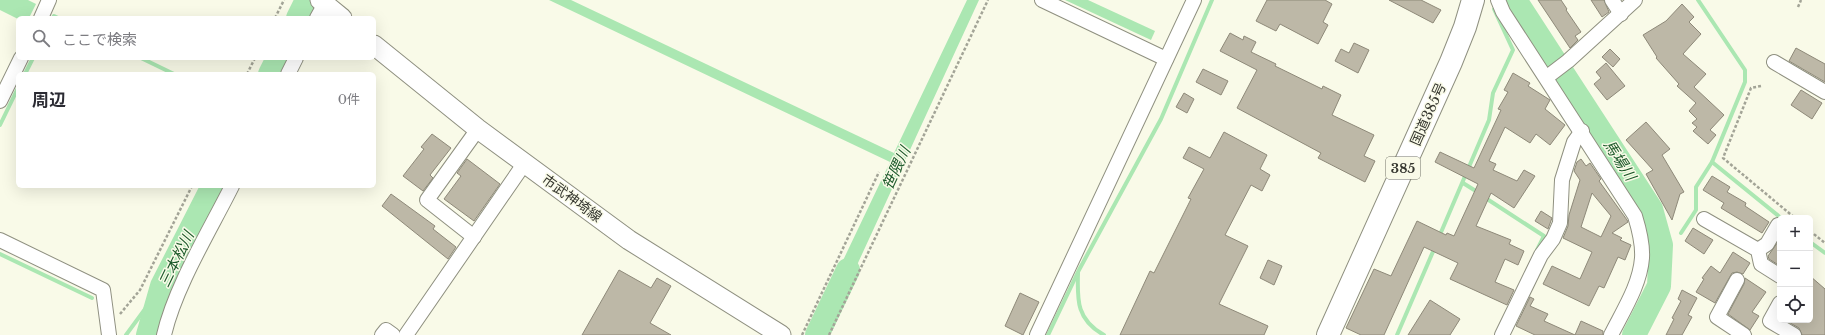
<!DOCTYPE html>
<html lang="ja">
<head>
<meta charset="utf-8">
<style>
  :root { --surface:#fff; --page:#f2f2f3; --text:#2b2b33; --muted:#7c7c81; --line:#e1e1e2 }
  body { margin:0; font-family:"Libre Baskerville","Noto Sans JP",serif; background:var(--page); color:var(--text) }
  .controls { position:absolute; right:12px; bottom:12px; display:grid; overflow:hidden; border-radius:6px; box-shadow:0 4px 16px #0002 }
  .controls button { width:36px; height:36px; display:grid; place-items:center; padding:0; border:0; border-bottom:1px solid var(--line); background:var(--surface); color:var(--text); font:20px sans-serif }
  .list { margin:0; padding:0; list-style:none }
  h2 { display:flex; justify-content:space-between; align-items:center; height:52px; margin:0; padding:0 16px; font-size:17px }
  h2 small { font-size:13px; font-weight:400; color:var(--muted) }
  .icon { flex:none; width:22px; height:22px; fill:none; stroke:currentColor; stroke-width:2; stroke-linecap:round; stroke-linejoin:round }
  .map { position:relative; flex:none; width:1825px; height:335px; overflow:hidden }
  .search { position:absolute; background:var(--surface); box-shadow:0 4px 16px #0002; left:16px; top:16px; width:360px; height:44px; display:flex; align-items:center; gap:10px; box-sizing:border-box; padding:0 14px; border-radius:6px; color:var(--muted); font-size:15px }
  .panel { position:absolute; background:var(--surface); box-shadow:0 4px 16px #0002; left:16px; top:72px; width:360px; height:116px; border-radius:6px }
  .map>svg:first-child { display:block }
</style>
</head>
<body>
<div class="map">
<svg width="1825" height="335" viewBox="0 0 1825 335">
  <rect width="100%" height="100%" fill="#f9fae8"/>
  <g fill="#abe7b2">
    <path d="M0,0H28L36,4L29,18L18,19L0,10Z"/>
    <path d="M549,0H571L894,153L967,0H979L840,302L826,296L890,162Z"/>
    <path d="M1065,0H1088L1155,31L1151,40Z"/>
  </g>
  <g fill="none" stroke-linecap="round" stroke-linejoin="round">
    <g stroke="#abe7b2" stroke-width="4">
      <path d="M53,18L54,16L58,18"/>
      <path d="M141,58L174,74"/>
      <path d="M25,74L33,58"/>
      <path d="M0,125L18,88"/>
      <path d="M1712,162L1781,218"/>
      <path d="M1463,183L1479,193"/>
      <path d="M1484,197L1544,236L1537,250"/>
      <path d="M1681,233L1696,210V187L1712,162L1745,82V70L1698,0"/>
      <path d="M1439,237L1489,120L1493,93L1513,50L1494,9"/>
      <path d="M1810,242L1825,253"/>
      <path d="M0,254L92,298"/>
      <path d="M1078,273C1077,301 1077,320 1104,335"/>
      <path d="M126,335L162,286"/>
      <path d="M1048,335L1079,270L1161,119L1212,0"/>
      <path d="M1397,335L1435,247"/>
    </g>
    <g stroke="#abe7b2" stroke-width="24">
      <path d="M1515,0L1651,209L1661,245L1659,286L1634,335"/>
      <path d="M298,18L307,0"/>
      <path d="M270,74L278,58"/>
      <path d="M148,335L162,286L213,186"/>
      <path d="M817,335L848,270"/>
    </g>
  </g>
  <g fill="#bdb8a7" stroke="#8e8979" fill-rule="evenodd">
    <path d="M1267,0H1325L1332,4L1323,22L1328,25L1318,44L1280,24L1276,31L1256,21Z"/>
    <path d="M1389,0H1421L1441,10L1433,23Z"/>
    <path d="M1538,0H1561L1567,9L1566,10L1581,32L1575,36L1578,40L1570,48Z"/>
    <path d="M1591,0H1604L1609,12L1602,17Z"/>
    <path d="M1682,4L1694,17L1689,22L1701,34L1683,54L1706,74L1694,87L1724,115L1710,130L1716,135L1708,144L1693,131L1697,127L1692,123L1697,119L1689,111L1696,103L1677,86L1679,84L1656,58L1657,57L1643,35L1666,21Z"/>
    <path d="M1230,33L1243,40L1244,36L1256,42L1251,52L1276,64L1275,66L1322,89L1323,86L1341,95L1332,115L1374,135L1364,156L1375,161L1365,182L1318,158L1321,153L1237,108L1257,70L1220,51Z"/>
    <path d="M1354,43L1369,50L1358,73L1335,61L1341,49L1349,53Z"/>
    <path d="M1796,48L1825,64V82L1789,61Z"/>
    <path d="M1610,49L1620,59L1613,67L1602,57Z"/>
    <path d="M1606,63L1625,86L1607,100L1594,84L1601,78L1596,72Z"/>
    <path d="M1203,69L1228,81L1221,95L1196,82Z"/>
    <path d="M1513,73L1530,83L1528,86L1550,100L1545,109L1565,125L1550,145L1536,134L1530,143L1505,127L1489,161L1496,164L1493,170L1517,181L1524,170L1535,176L1514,208L1491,193L1476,226L1511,240L1509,244L1524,251L1518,265L1505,259L1495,282L1514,290L1507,305L1450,279L1458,263L1424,247L1384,335H1361L1346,328L1374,269L1391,276L1417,221L1446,235L1447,233L1454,236L1478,184L1435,162L1440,152L1474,168L1501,110L1498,109L1508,92L1504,90Z"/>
    <path d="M1801,90L1822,103L1812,119L1791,105Z"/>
    <path d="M1184,93L1194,99L1187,113L1176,107Z"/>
    <path d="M1646,122L1670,149L1662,155L1684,192L1680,194L1672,220L1646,174L1653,170L1626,140Z"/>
    <path d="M1224,132L1267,155L1260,169L1270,175L1262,191L1251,185L1225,235L1248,246L1219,304L1268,326L1264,335H1120L1150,271L1154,273L1191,199L1188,198L1204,169L1183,158L1189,147L1210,158Z"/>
    <path d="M432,134L451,148L430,175L433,178L423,191L403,176L424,149L421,147Z"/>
    <path d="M467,159L500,184L474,221L444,199L461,176L457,173Z"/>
    <path d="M1581,159L1586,166L1590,163L1601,179L1599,181L1627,220L1628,222L1612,233L1622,238L1620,240L1631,245L1625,260L1618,257L1604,288L1599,286L1589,306L1543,284L1552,266L1580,279L1592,252L1563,238L1568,226L1569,215L1580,180L1574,171L1577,162ZM1592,193L1611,216L1601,237L1581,227Z"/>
    <path d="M1712,176L1730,187L1727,192L1746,203L1745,206L1769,222L1762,233L1721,208L1724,203L1703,190Z"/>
    <path d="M391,194L435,226L433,229L456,247L448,259L382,206Z"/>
    <path d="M1541,211L1552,218L1548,229L1535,221Z"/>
    <path d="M1693,228L1713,240L1704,254L1685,241Z"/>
    <path d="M1780,239V266L1769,259L1768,256Z"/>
    <path d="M1733,252L1750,263L1743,274L1737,272L1732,273L1715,303L1696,292L1704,279L1702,278L1711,266L1720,273Z"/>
    <path d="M1268,260L1282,266L1274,285L1260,278Z"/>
    <path d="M619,270L651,288L657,278L671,286L650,323L671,335H582Z"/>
    <path d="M1810,276L1825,289V335H1802L1799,328L1785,320H1810Z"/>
    <path d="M1745,278L1766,292L1752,312L1759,316L1750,330L1728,314L1744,284Z"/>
    <path d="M1682,290L1697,298L1688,315L1692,317L1682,335H1666L1674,319L1672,318L1681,301L1678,299Z"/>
    <path d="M1020,293L1039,302L1023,335L1005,326Z"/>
    <path d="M1530,297L1534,299L1530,306L1548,314L1544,321L1575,335H1535L1516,326Z"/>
    <path d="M1430,300L1460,319L1450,335H1408Z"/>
    <path d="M1581,321L1603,331V335H1575Z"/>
  </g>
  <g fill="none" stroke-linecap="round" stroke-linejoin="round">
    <defs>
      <g id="street">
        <path d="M1042,0L1166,59"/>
        <path d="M1498,0L1503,12L1635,216C1639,229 1643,243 1642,258C1640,285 1623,311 1611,335"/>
        <path d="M1612,0L1621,14"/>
        <path d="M41,18L49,0"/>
        <path d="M317,18L327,0"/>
        <path d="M1774,62L1825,92"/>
        <path d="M288,74L296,58"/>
        <path d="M1547,77L1568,61L1635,0"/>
        <path d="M0,101L21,58"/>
        <path d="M1704,219L1758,250L1761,264L1780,276"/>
        <path d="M474,237L427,200L478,129"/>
        <path d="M0,240L103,290L109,335"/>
        <path d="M1758,250L1767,244L1778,225"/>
        <path d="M1737,280L1717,317L1744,335"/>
        <path d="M1780,303L1770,321L1794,335"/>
        <path d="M164,335C175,287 210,230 232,186"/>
        <path d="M382,335L386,330L393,335"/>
        <path d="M406,335L524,164"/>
        <path d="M1037,335L1194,0"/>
        <path d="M1502,335L1541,255L1553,239L1560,223L1562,180L1574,142L1582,131"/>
      </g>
      <g id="secondary">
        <path d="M320,0L342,18"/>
        <path d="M374,45L478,129L629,240L781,335"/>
      </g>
      <path id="highway" d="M1328,335L1451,62L1465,27L1473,0"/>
    </defs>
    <use href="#street" stroke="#8f9080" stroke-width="16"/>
    <use href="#secondary" stroke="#8f9080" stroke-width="21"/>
    <use href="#highway" stroke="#8f9080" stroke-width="24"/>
    <g stroke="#a3a497" stroke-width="2.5" stroke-dasharray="3 2" stroke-linecap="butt">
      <path d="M1798,7L1801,0"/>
      <path d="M275,18L284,0"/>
      <path d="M247,74L255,58"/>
      <path d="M1761,86L1751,88L1723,158L1795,218"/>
      <path d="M1810,231L1825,243"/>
      <path d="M120,314L140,290L192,186"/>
      <path d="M802,335L879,172"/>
      <path d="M829,335L988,0"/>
    </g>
    <use href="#street" stroke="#fff" stroke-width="14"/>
    <use href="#secondary" stroke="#fff" stroke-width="19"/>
    <use href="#highway" stroke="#fff" stroke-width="22"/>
  </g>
  <g text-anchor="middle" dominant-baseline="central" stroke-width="3" stroke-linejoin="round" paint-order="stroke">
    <rect fill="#f9fae8" stroke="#707166" stroke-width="1" x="1386" y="157" width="34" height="22" rx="3"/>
    <g font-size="13" font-weight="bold" fill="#35362f">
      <text x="1403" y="168">385</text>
    </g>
    <g font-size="14" fill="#35362f" stroke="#f9fae8">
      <text transform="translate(1428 114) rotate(-66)">国道385号</text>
      <text transform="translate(572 198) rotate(36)">市武神埼線</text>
    </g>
    <g font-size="15" font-style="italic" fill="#1b5929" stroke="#f9fae8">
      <text transform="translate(1620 160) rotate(57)">馬場川</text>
      <text transform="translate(896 168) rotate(-65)">笹隈川</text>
      <text transform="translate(176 259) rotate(-64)">三本松川</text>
    </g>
  </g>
</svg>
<div class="controls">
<button>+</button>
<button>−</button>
<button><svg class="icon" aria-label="locate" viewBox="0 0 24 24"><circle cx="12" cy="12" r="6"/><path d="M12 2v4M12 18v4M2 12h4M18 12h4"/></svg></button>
</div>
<div class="search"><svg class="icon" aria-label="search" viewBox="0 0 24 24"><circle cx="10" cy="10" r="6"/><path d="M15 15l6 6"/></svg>ここで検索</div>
<section class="panel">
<h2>周辺<small>0件</small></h2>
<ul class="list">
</ul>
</section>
</div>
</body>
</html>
